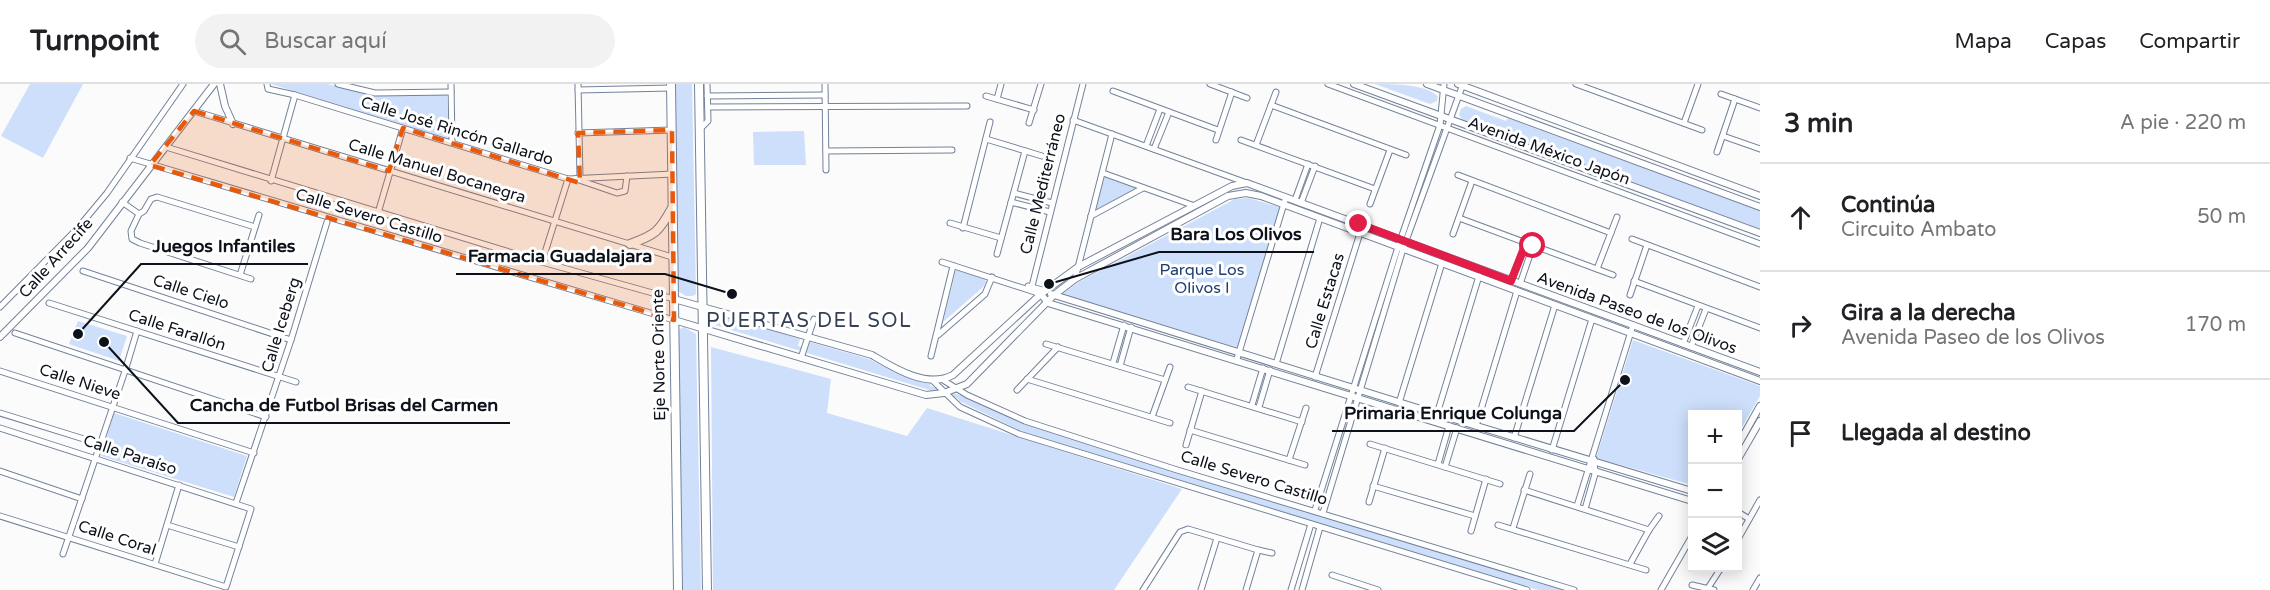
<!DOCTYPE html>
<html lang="es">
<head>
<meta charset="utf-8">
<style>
  :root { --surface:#fff; --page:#f2f2f2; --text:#202124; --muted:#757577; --line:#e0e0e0 }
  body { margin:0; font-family:"Varela Round",sans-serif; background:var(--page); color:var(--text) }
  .controls { position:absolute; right:18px; bottom:18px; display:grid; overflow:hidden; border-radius:0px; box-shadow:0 3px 15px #0003 }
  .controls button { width:54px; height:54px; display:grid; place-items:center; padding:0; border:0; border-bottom:2px solid var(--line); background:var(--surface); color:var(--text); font:30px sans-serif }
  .stop { position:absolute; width:18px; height:18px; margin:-14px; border:4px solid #e11d48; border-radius:50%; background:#fff }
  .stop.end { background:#e11d48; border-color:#fff; box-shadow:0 2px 6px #0008 }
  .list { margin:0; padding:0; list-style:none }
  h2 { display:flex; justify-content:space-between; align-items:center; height:78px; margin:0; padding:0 24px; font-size:26px }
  h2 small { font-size:20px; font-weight:400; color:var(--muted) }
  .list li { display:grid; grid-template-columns:39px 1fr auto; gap:18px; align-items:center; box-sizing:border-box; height:108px; padding:0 24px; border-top:2px solid var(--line) }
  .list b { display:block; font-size:22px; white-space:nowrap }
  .list p { margin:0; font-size:20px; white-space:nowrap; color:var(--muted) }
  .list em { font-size:20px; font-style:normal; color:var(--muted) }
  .icon { flex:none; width:33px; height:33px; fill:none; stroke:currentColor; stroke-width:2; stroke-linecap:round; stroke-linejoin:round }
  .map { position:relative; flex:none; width:1760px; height:506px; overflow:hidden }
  header { display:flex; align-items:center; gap:36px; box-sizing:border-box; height:84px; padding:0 30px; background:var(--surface); border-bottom:2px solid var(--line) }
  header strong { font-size:28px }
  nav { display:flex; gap:33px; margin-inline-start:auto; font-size:21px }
  .search { width:420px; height:54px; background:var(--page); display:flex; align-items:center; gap:15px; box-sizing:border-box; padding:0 21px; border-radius:33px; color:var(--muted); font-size:22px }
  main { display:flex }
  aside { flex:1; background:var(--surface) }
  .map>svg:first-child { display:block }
</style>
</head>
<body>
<header>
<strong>Turnpoint</strong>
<div class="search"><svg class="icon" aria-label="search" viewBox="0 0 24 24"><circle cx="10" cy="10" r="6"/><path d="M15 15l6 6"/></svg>Buscar aquí</div>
<nav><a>Mapa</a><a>Capas</a><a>Compartir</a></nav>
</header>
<main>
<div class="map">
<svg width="1760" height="506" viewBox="0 0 1760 506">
  <rect width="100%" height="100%" fill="#fbfbfb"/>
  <g fill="#cedffb">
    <path d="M30,0H83L43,74L1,52Z"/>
    <path d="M271,0H327L375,11L447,10L449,56Z"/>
    <path d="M674,0H692L696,210L693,212H686L678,207Z"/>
    <path d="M1375,0C1392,0 1428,0 1438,13L1437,17L1430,20Z"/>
    <path d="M1466,22L1506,37L1508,34L1760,127V145L1463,37L1459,31L1461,25Z"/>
    <path d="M804,47L806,81H754L753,48Z"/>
    <path d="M1105,92L1138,104L1095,127Z"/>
    <path d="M1249,114L1282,124L1238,264L1062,210L1079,198L1235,115Z"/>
    <path d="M956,186L984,194L986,198L983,203L943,238Z"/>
    <path d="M709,227L800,255L798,262L808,265L810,258L869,275L894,288L930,299V302L960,311V309L1028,341L1573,506H1538L1023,348L959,317V315L708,239Z"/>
    <path d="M78,237L127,252L119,277L69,260Z"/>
    <path d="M684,243L696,250L701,506H683L678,246Z"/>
    <path d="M1633,256L1760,302V312L1738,350V330H1692V401L1596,374Z"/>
    <path d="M711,263L831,295L827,329L907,352L927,324L1182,405L1114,506H713Z"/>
    <path d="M114,329L247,372L234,413L101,372Z"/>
  </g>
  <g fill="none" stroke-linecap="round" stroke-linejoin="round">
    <defs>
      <g id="minor">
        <path d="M267,0L268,5L295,11L568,95L673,90"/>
        <path d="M338,0L375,9L451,8"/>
        <path d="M451,0L452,59"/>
        <path d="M578,0L580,94"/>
        <path d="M825,0L826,86"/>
        <path d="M1210,0L1247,14"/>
        <path d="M1328,0L1760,160"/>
        <path d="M1576,0L1702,46"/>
        <path d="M578,6L671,4"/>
        <path d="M1113,7L1218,46"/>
        <path d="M1721,10L1760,24"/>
        <path d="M707,12L825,11"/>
        <path d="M986,12L1034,26"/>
        <path d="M997,15L1001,0"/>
        <path d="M1271,21L1406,71"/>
        <path d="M708,23L967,22"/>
        <path d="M194,27L672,173"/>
        <path d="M1073,36L1247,99"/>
        <path d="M1029,39L1041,0"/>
        <path d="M1684,39L1698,0"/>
        <path d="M700,45L708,37L707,0"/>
        <path d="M578,49L672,46"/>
        <path d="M1723,52L1760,65"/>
        <path d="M986,55L1042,72"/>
        <path d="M1216,56L1232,8"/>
        <path d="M1241,56L1375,105"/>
        <path d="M1256,61L1276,8"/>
        <path d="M1146,62L1160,25"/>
        <path d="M166,63L542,178L674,215"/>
        <path d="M1154,65L1169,28"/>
        <path d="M826,67L952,66"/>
        <path d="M1717,68L1735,15"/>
        <path d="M130,74L674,236"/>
        <path d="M1103,89L1192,121"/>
        <path d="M1458,91L1611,149"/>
        <path d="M576,95L617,109L625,107L627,92"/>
        <path d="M271,97L295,11"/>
        <path d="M1014,109L1052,119"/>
        <path d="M1295,116L1308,80"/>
        <path d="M122,118L139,130"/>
        <path d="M1011,118L1050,128"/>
        <path d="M1301,119L1315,82"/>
        <path d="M1370,120L1390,66"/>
        <path d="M378,129L403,44"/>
        <path d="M1091,132L1143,104"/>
        <path d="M1459,134L1613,191"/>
        <path d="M950,139L1001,154"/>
        <path d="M963,144L990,38"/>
        <path d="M1453,150L1472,97"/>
        <path d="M1632,155L1760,203"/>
        <path d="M997,170L1025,67"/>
        <path d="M542,178L568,95"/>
        <path d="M942,178L1041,210"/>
        <path d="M1597,185L1617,133"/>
        <path d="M83,187L291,256"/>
        <path d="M240,191L259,131"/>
        <path d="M251,195L140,159L132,155L131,147L139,130L144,127L151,115L157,113L255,143"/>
        <path d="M1075,195L1112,50"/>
        <path d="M1511,197L1526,159"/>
        <path d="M1634,197L1760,244"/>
        <path d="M1520,200L1533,162"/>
        <path d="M1028,202L1046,207"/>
        <path d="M1031,206L1083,0"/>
        <path d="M1630,211L1647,161"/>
        <path d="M49,219L296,298"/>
        <path d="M0,223L77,145L107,109L183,0"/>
        <path d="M15,249L266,333"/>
        <path d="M938,251L985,210L992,193"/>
        <path d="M1046,260L1165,296"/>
        <path d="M1683,260L1698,222"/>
        <path d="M1691,263L1706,225"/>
        <path d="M931,272L953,182"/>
        <path d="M801,274L814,235"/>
        <path d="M1237,275L1286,113"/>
        <path d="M1113,279L1124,241"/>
        <path d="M1276,280L1320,134"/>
        <path d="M1120,282L1131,243"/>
        <path d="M0,287L254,369"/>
        <path d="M1315,293L1360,149"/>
        <path d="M1027,295L1170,339"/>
        <path d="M932,296L960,323L1019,350L1527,506"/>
        <path d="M943,296L967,311L1025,337L1174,385L1574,506"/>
        <path d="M1188,303L1302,338"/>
        <path d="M1017,306L1058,263"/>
        <path d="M1399,319L1442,179"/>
        <path d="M1252,321L1263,284"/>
        <path d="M1259,323L1270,286"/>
        <path d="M0,329L100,360"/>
        <path d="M1437,330L1479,192"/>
        <path d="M1152,333L1170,283"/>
        <path d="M1476,342L1517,207"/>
        <path d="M0,344L251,425L226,503L0,432"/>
        <path d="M1190,346L1305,381"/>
        <path d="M1514,354L1555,221"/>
        <path d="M1370,360L1500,400"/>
        <path d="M1186,361L1202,307"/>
        <path d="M1552,366L1592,235"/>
        <path d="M1289,376L1306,324"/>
        <path d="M1438,380L1449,342"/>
        <path d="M1445,383L1457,344"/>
        <path d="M0,387L82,415"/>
        <path d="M1373,402L1475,432"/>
        <path d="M1524,406L1649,446"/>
        <path d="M1369,418L1385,364"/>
        <path d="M236,419L291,256L327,138"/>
        <path d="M1577,422L1633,241"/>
        <path d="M1585,425L1595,390L1594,375"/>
        <path d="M1315,426L1398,163L1440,41L1444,0"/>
        <path d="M1738,428L1749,435"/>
        <path d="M1323,429L1403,165L1463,0"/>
        <path d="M167,441L239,463"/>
        <path d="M1498,441L1646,486"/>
        <path d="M1513,444L1530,390"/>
        <path d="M1471,447L1486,395"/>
        <path d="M1738,455L1760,416"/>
        <path d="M1258,466L1272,469"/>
        <path d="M63,470L125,287L137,247"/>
        <path d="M155,480L179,401"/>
        <path d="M1630,480L1649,446L1659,432"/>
        <path d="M1332,491L1378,506"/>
        <path d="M1692,501L1714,506"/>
        <path d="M1708,504L1721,484"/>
        <path d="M1143,506L1180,448L1188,445L1258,466L1246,506"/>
        <path d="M1201,506L1217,454"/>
        <path d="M1291,506L1311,440"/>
        <path d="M1302,506L1320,443"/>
        <path d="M1661,506L1692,452"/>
        <path d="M1753,506L1760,494"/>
      </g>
      <g id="tertiary">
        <path d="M220,0L225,22L233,40"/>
        <path d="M1354,0L1760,149"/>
        <path d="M1427,0L1760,123"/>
        <path d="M1458,0L1760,112"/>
        <path d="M1041,210L1048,219L1692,417"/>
        <path d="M1051,210L1437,330L1692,407"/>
        <path d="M674,215L872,271C894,284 927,305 953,291L1041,210L1078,183L1232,102L1247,99L1760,288"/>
        <path d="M674,236L926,311L944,309L967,300L1054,211L1075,195L1228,112L1246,109L1261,112L1760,297"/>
        <path d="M0,253L88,164L214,0"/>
        <path d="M1738,361L1760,322"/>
        <path d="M1738,375L1760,337"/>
      </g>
      <g id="primary">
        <path d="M671,0L678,506"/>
        <path d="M699,0L707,506"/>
        <path d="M630,160C655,151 659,148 672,124"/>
      </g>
    </defs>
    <use href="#minor" stroke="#73829a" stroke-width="7"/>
    <use href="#tertiary" stroke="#73829a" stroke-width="8"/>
    <use href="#primary" stroke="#73829a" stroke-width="10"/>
    <use href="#minor" stroke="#fff" stroke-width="5"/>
    <use href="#tertiary" stroke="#fff" stroke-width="6"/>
    <use href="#primary" stroke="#fff" stroke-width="8"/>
  </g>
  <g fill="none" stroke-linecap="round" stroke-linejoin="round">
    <path stroke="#e11d48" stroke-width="8" d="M1359,140L1511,197L1526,159L1533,162"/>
  </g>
  <path fill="#e8590c" fill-opacity="0.2" stroke="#e8590c" stroke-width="4.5" stroke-dasharray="12 8" stroke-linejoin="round" d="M194,27L389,87L403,44L580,99L578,49L672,46L674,236L150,81Z"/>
  <g text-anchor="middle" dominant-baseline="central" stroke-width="6" stroke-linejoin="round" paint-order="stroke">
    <g font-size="16" fill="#0c111a" stroke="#fff">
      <text transform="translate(457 47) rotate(17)">Calle José Rincón Gallardo</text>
      <text transform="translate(1549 67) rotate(20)">Avenida México Japón</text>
      <text transform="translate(437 87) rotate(17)">Calle Manuel Bocanegra</text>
      <text transform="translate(1043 100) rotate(-76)">Calle Mediterráneo</text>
      <text transform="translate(369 132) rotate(17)">Calle Severo Castillo</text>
      <text transform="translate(56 174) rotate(-48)">Calle Arrecife</text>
      <text transform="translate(191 208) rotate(18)">Calle Cielo</text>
      <text transform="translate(1325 217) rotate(-73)">Calle Estacas</text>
      <text transform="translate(1637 229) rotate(20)">Avenida Paseo de los Olivos</text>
      <text transform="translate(281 241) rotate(-73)">Calle Iceberg</text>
      <text transform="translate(177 246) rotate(18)">Calle Farallón</text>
      <text transform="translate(659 271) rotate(-91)">Eje Norte Oriente</text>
      <text transform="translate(80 298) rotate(18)">Calle Nieve</text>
      <text transform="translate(130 371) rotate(18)">Calle Paraíso</text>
      <text transform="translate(1254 394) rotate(17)">Calle Severo Castillo</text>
      <text transform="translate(117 454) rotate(18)">Calle Coral</text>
    </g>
    <g font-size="16" fill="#1d3d71" stroke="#fff">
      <text x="1202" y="186">Parque Los<tspan x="1202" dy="18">Olivos I</tspan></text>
    </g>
    <g font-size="20" letter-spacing="1.5" fill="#334055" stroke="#fff">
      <text x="809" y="237">PUERTAS DEL SOL</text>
    </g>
  </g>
  <path fill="none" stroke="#0c111a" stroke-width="2" d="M1049 200L1159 168H1314M78 250L141 180H308M732 210L665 190H456M104 258L178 339H510M1625 296L1574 347H1332"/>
  <g fill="#0c111a" stroke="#fff" stroke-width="2">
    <circle cx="1049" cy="200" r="6"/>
    <circle cx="78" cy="250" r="6"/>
    <circle cx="732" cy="210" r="6"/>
    <circle cx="104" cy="258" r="6"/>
    <circle cx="1625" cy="296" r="6"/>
  </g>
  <g font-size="18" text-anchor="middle" font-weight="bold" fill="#0c111a" stroke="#fff" stroke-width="6" stroke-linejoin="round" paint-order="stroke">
    <text x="1236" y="156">Bara Los Olivos</text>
    <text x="224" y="168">Juegos Infantiles</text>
    <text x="560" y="178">Farmacia Guadalajara</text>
    <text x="344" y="327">Cancha de Futbol Brisas del Carmen</text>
    <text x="1453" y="335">Primaria Enrique Colunga</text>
  </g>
</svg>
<div class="controls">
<button>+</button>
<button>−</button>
<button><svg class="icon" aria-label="layers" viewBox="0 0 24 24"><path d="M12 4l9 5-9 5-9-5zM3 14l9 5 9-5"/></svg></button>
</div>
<div class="stop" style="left:1533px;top:162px"></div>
<div class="stop end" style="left:1359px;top:140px"></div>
</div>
<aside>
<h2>3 min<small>A pie · 220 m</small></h2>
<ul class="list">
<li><svg class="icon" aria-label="ahead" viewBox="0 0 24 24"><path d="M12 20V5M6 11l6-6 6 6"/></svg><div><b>Continúa</b><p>Circuito Ambato</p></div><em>50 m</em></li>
<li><svg class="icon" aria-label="right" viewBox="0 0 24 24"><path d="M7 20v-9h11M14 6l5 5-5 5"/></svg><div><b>Gira a la derecha</b><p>Avenida Paseo de los Olivos</p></div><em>170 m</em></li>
<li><svg class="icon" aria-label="arrive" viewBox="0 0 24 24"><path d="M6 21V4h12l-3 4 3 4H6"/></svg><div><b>Llegada al destino</b></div></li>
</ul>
</aside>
</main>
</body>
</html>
